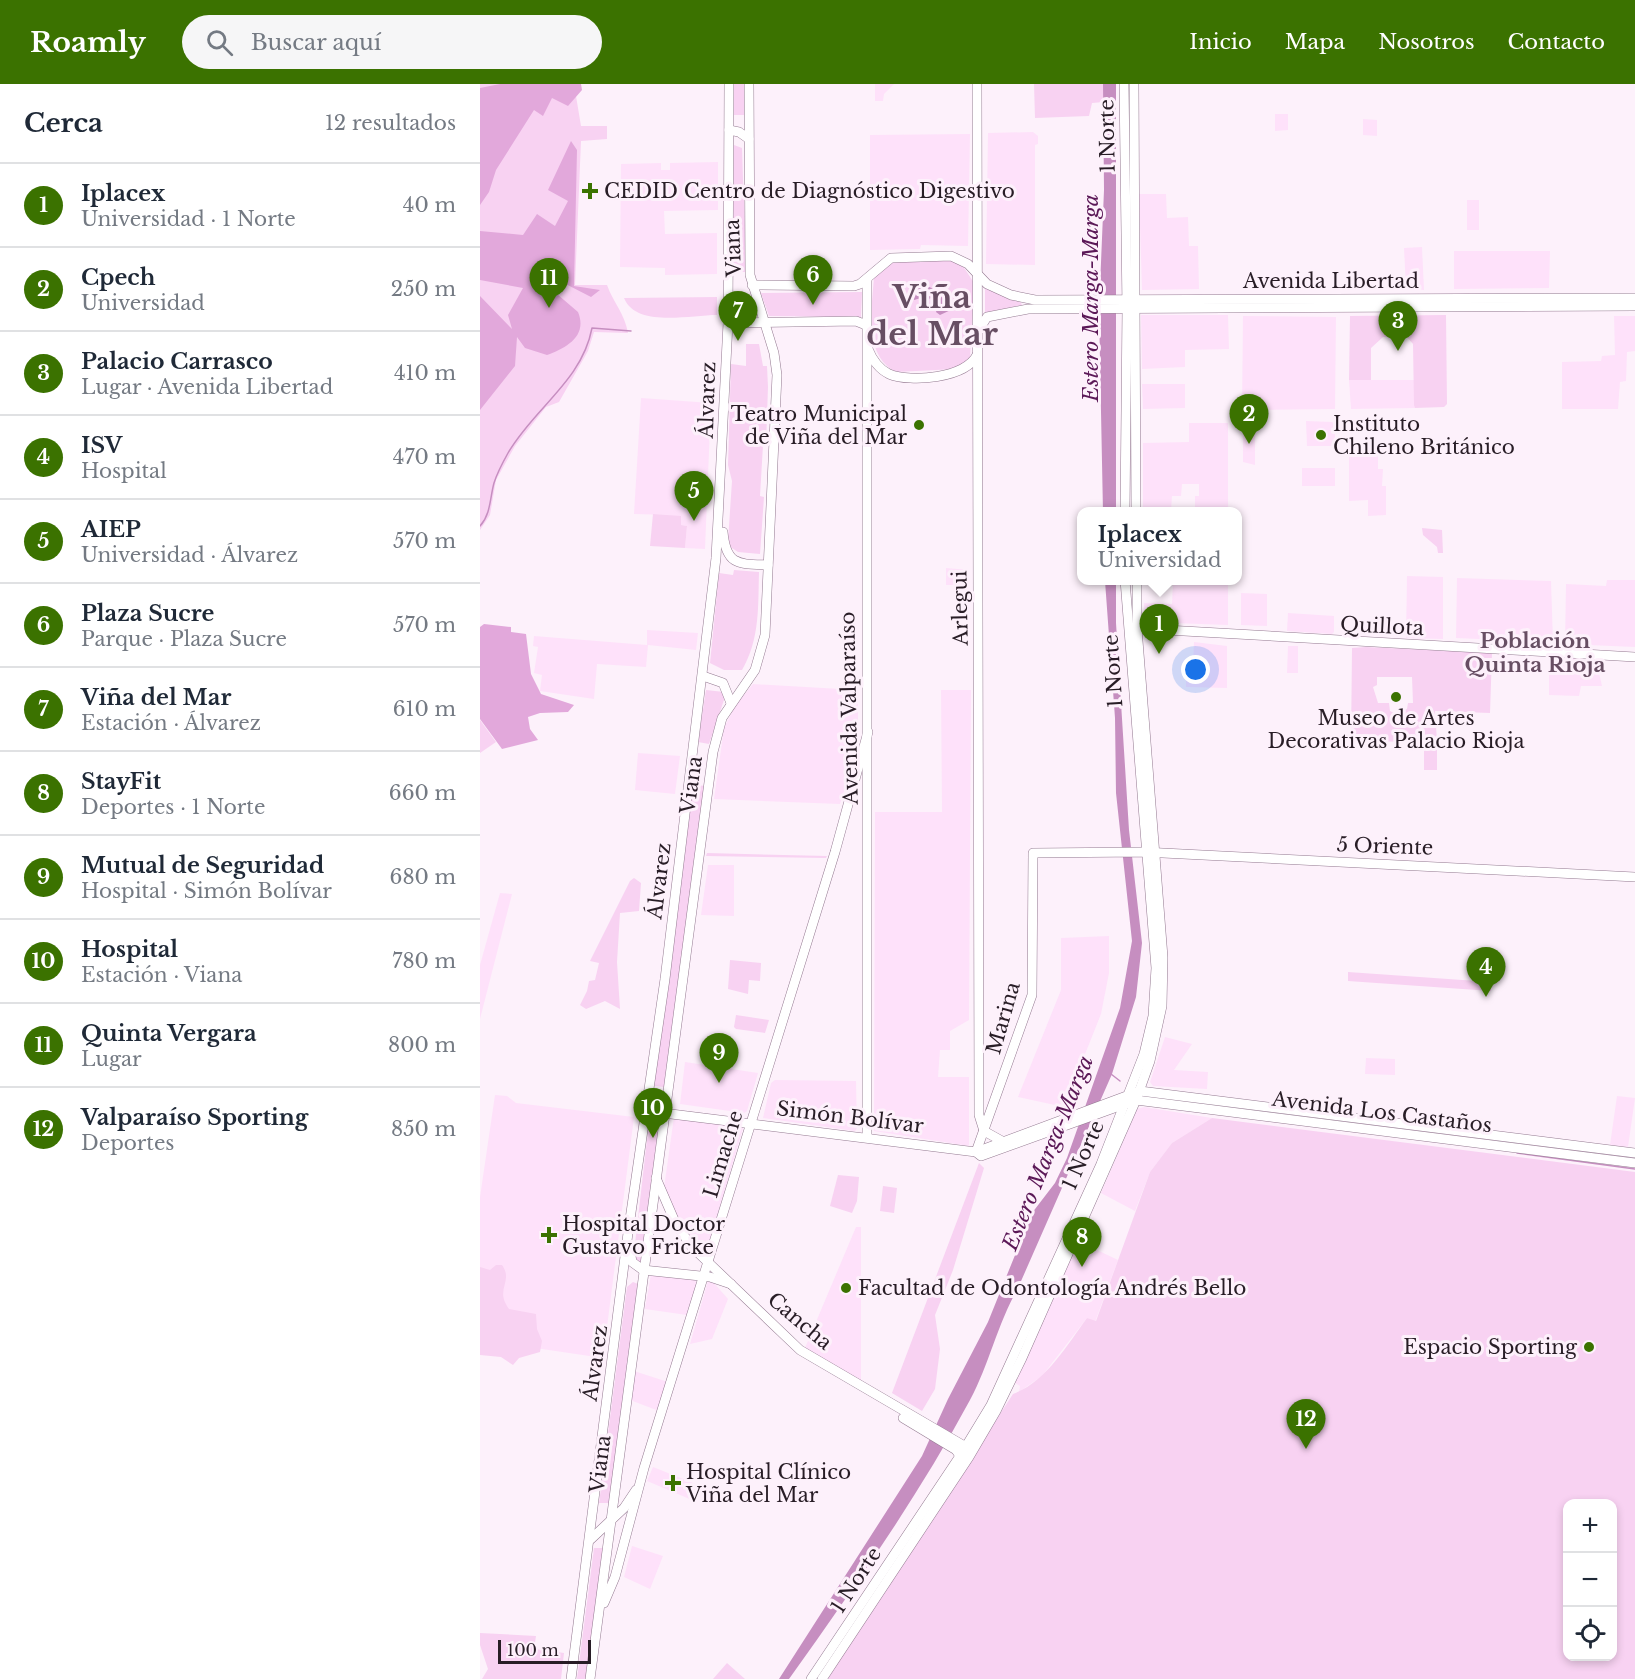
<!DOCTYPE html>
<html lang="es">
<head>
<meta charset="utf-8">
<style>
  :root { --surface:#fff; --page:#f6f6f7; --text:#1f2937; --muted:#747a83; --line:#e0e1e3; --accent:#3b7200 }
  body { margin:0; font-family:"Libre Baskerville",serif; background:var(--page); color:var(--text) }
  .controls { position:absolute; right:18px; bottom:18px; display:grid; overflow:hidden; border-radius:12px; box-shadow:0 3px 9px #0003 }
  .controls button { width:54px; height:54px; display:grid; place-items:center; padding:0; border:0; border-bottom:2px solid var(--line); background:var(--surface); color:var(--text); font:30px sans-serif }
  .scale { position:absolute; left:18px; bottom:15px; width:93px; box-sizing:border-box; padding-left:6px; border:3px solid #281d26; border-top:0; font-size:16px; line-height:21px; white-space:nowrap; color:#281d26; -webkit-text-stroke:4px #fdf1fb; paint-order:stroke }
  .you { position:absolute; left:716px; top:586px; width:21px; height:21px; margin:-15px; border:4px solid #fff; border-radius:50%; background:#1a73e8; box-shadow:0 0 0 9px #1a73e833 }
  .badge { display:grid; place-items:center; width:39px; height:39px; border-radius:50%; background:var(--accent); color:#fff; font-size:20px; font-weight:700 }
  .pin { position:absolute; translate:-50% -50px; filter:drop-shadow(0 2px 3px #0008) }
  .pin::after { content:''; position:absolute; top:32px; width:21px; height:18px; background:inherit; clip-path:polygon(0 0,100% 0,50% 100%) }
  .popup { position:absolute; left:597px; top:423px; width:165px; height:78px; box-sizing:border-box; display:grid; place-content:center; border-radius:12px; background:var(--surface); filter:drop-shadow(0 2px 4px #0005); font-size:20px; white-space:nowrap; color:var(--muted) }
  .popup b { font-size:22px; color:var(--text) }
  .popup::after { content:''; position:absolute; left:50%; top:100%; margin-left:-12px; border:12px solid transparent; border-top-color:var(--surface) }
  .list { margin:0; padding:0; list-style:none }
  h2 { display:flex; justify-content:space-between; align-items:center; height:78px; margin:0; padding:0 24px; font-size:26px }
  h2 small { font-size:20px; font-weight:400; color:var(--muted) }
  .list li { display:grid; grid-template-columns:39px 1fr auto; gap:18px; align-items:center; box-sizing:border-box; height:84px; padding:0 24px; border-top:2px solid var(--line) }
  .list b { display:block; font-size:22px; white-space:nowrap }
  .list p { margin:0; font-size:20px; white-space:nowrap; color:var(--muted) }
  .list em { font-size:20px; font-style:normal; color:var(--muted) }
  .icon { flex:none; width:33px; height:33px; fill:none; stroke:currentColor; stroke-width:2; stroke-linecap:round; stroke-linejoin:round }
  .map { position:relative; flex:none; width:1155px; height:1595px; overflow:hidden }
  header { display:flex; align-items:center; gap:36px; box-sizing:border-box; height:84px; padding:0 30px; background:var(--accent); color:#fff }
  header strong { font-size:28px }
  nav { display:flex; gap:33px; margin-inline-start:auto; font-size:21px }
  .search { width:420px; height:54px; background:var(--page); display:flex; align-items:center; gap:15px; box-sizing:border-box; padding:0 21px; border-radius:33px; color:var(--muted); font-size:22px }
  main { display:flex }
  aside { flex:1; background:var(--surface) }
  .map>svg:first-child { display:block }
</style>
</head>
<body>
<header>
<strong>Roamly</strong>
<div class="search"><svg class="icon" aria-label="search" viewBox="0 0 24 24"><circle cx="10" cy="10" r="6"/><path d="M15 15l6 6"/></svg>Buscar aquí</div>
<nav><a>Inicio</a><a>Mapa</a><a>Nosotros</a><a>Contacto</a></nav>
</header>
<main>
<aside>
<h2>Cerca<small>12 resultados</small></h2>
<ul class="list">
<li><span class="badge">1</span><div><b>Iplacex</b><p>Universidad · 1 Norte</p></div><em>40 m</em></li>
<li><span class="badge">2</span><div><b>Cpech</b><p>Universidad</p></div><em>250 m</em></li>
<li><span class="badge">3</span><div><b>Palacio Carrasco</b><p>Lugar · Avenida Libertad</p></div><em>410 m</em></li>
<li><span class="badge">4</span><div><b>ISV</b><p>Hospital</p></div><em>470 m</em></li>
<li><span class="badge">5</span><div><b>AIEP</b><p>Universidad · Álvarez</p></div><em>570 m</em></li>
<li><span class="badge">6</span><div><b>Plaza Sucre</b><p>Parque · Plaza Sucre</p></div><em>570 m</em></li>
<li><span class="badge">7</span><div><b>Viña del Mar</b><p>Estación · Álvarez</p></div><em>610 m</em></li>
<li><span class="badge">8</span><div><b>StayFit</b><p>Deportes · 1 Norte</p></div><em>660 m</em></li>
<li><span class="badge">9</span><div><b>Mutual de Seguridad</b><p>Hospital · Simón Bolívar</p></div><em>680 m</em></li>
<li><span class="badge">10</span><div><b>Hospital</b><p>Estación · Viana</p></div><em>780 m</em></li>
<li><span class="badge">11</span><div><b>Quinta Vergara</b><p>Lugar</p></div><em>800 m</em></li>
<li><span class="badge">12</span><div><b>Valparaíso Sporting</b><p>Deportes</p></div><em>850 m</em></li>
</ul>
</aside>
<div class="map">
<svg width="1155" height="1595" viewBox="0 0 1155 1595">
  <rect width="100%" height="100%" fill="#fdf1fb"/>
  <g fill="#fee1fa">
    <path d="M395,0H414L404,10L403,17H395Z"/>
    <path d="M795,30H808V46L795,47Z"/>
    <path d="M883,35L897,36V52L883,51Z"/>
    <path d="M553,48L558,52V60L555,61V181L506,180L508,49Z"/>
    <path d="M490,50L488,162L441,161L440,165L390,166V51Z"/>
    <path d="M238,78V126L184,127L185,150L237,149V190L185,191V184L140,183L141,80L181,79V86H190V79Z"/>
    <path d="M659,110H686L687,134L708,133L709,162H718L719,205L662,206Z"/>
    <rect x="987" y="116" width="12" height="30"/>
    <path d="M942,163L944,206L926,204L924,164Z"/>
    <path d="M974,167H1070L1069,204L974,205Z"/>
    <path d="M661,231H748L749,265L705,266V283L662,285Z"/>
    <path d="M763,232L856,233L855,325L762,326Z"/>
    <path d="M1134,232H1155V267L1147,268L1146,297L1140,298L1138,325H1082V278L1121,277L1122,272L1135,271Z"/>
    <path d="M869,296H934L935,324L871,325Z"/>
    <path d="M662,300H705V324L663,325Z"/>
    <path d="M161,314L231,319L225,465L205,464L207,442L200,441L189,431L154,430Z"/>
    <path d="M766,336L775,337V381L763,378V339Z"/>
    <path d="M826,337L852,338L855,340V362H827Z"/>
    <path d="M709,339H748V427H715V412H719V400H702L701,412H692L691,427H663V359L709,358Z"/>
    <path d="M898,371V385H903L902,402H906V431L888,432V416L869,417V372Z"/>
    <rect x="822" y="384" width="33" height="18"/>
    <path d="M466,484L489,486V521H479L478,501H466Z"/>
    <path d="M927,492L963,493V555L926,554Z"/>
    <path d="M977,494L1071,497L1073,558L976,554Z"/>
    <path d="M1127,496H1155V563L1085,560L1086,500L1126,502Z"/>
    <path d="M693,497H748V541L667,538L664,536V519L692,520Z"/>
    <path d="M761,509L787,510V542L761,541Z"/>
    <path d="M808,529L854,532V548L852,550L807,547Z"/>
    <path d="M167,546L218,549L216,566L168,561L166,583L117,580L114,615L60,607L62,591L54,589L58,563L53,562L54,552L167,561Z"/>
    <path d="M714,558L747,562V604L706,603V583H713Z"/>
    <path d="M808,562H818V589H807Z"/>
    <path d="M1069,573L1116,576L1122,602H1101L1099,612L1069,611Z"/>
    <path d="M273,600L378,606V664L360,720L234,715L244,644L255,622Z"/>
    <path d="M461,606H491L489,936L470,947V966H460L458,993H489V1062L394,1047L395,728H462Z"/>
    <path d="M158,669L200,672L195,710L155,706Z"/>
    <path d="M228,781H254V832L221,831Z"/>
    <path d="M20,809L32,810L0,935V881Z"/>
    <path d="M629,852V889L621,930L584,1023L538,1013L581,906V854Z"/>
    <path d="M685,953L712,960L694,986L728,988L727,1005L673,1002L670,998Z"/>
    <path d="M886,974L915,975V991L885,990Z"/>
    <path d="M205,978L278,989L267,1027L264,1029L200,1020Z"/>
    <path d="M295,996L376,997L377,1044L375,1047L283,1034L291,999Z"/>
    <path d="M15,1011L27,1012L36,1019L154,1033L123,1274L0,1256V1113Z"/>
    <path d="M1137,1012L1155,1014L1148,1063L1130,1061Z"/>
    <path d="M664,1023L732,1034L692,1059L670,1088L655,1127L621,1109L657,1025Z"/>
    <path d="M194,1033L263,1044L225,1173L203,1146L184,1104Z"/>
    <path d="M376,1143H381V1297L325,1264Z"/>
    <path d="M598,1157L638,1176L615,1238L607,1234L562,1292L539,1308L540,1302L535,1299Z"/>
    <path d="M171,1190L214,1195L217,1200L207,1231L165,1225Z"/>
    <path d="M228,1197L233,1198L248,1215L232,1255L210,1260Z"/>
    <path d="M154,1287L188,1298L179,1327L150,1316Z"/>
    <path d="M173,1383L218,1401L212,1416L167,1397Z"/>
    <path d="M152,1462L183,1472L170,1505L144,1493Z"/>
  </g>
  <g fill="#f8d2f2" fill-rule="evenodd">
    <path d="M0,0H94L101,42H127V55L101,57L95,201H127C133,218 145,230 148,249L114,248L108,267L79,318L66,323L35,362L16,396L10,431L0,446Z"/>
    <rect x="254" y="0" width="10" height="31"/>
    <path d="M554,0H623L624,18L612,19L609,32L555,34Z"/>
    <path d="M254,61L262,64C263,106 266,146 266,188H253Z"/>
    <path d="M467,175L481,179L494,199L490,275L476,285L416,288C383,271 392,224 394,193L412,178Z"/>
    <path d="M505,204L540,217L542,221L505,229Z"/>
    <path d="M382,208L381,233L289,232L281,209Z"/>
    <path d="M237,213V231C210,231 156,244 144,214Z"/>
    <path d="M966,231L967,320L964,323L935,324L934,321L933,260L927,253H903L891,264V296H869L870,232Z"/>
    <path d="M266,260H279L283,282H287L288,303L286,360L283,361L280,412L284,413L280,470L258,468L249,462L248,457L252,397L248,381L251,280L266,282Z"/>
    <path d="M173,430L201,432V441L207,442L205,464L170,462Z"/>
    <path d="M942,444L962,446L963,469H958L957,463L943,451Z"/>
    <path d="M254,486L279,488C278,523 280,555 262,586H244L230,579L239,489L253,491Z"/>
    <path d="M886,563L1012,569L1010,629L955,627L957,657L871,658L872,564ZM897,593H932L933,619H928L927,625L916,630L910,627L909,619H898L893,603L897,601Z"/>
    <path d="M226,606L244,608L245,613L229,660L218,658Z"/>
    <path d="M0,636L16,658L0,669Z"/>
    <rect x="944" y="665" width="13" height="21"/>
    <path d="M213,700L224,702L184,1003L175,1002L173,998Z"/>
    <path d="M227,769L347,772L346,774L226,772Z"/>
    <path d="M154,794L161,799L159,827L140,829L137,878L140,925L125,917L106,925L100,921L107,907L109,897L115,896L119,879L110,877L150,797Z"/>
    <path d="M250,876L281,879L280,897L269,896L268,910L248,905Z"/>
    <path d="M868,888L1011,898V907L868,897Z"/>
    <path d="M256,931L289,936L285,949L256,945L254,943Z"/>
    <path d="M732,1034L1155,1088V1595H347L533,1310C566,1298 587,1261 607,1234L616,1237L670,1088L692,1059ZM1088,1420H1132V1572H1088Z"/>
    <path d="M869,1036L1155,1073V1076L868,1039Z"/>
    <path d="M173,1045L178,1048L161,1181L153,1177L168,1047Z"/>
    <path d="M499,1079L504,1084L473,1186L455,1231L460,1265L455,1305L442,1327L412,1309Z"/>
    <path d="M358,1091L379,1093L377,1117L372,1129L350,1122Z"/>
    <path d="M403,1102L417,1104L414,1129L400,1127Z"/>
    <path d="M16,1181H22C34,1198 14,1205 29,1225L56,1230L57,1245L62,1257L60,1268L39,1274L33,1281L21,1273L0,1271V1183L10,1186Z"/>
    <path d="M153,1198L158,1200L130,1419H119L147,1203Z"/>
    <path d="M114,1464H125L106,1595H97Z"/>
    <path d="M0,1549L56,1552L54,1565L84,1569L81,1595H2L8,1585L0,1561Z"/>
    <path d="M247,1579L265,1595H233Z"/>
  </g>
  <g fill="#e2a8db">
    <path d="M20,0H101L102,6L88,22L72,14L63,32L54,26L16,86L9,108L0,121V4Z"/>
    <path d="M91,57L97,66L94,202L120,206L111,213L74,194L63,198L98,228C108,252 86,264 67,271L45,264L37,253L35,282L0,326V212L32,245L28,231L43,204L0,196V147L43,151L57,130L75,142L88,117L68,106Z"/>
    <path d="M4,540L31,543V548L46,550L51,590L61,610L94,621L88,628L60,629L48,633L50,645L58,656L22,665L0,635V543Z"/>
  </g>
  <g fill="#c68ec0">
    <path d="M623,0H636V427L623,428L619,227L624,106Z"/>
    <path d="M442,200L454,205L452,210L460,215L463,211L475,219V224L460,231L456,228L459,219L450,214L448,217L441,214L434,216L431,209L432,202Z"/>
    <path d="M625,497H636V539L649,746L662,859L656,913L632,990L538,1204C517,1241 509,1281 490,1316C437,1414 374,1504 309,1595H299L442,1372L468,1315L508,1238L552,1129L575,1099L587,1074L640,924L652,857L636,709L635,634Z"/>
  </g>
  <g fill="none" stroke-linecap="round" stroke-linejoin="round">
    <g stroke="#c68ec0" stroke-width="1.5">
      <path d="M0,442C11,430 10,413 14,399C17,389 23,378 28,369C54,324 102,297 112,244L151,247"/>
      <path d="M631,990L640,997"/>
      <path d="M1037,1069L1155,1085"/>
    </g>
    <defs>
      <g id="major">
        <path d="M497,0L499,1031L504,1047L522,1057"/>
        <path d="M644,0L647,224L645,428"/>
        <path d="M654,0L656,428"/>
        <path d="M249,46L259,48L269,55"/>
        <path d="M387,195V1053"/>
        <path d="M272,201L374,202L380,200L411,174L471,172L488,180L507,200L531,211L555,216L1155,214"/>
        <path d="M248,239L376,237L386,241"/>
        <path d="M499,246L507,233L548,225L1155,222"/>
        <path d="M388,265C392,275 399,285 409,290C431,299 486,294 497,271"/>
        <path d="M243,448C246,482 259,480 288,481"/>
        <path d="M651,544L1155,573"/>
        <path d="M223,592L243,599L251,619"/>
        <path d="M167,1027L496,1068L501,1072L656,1016L1155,1079"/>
        <path d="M496,1068L552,911L553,769L663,768L1155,793"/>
        <path d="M496,1068L660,1007L1155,1069"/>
        <path d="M176,1094L195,1138L211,1162L320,1266L486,1363"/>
        <path d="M150,1166L152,1178L163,1186L230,1193L251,1200"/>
        <path d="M423,1334L476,1366L480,1372"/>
        <path d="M111,1455L144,1424L156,1406"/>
        <path d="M124,1519L135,1493L164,1384L355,768L388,648"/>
        <path d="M91,1595L148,1149L185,895L236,474L248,239L249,0"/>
        <path d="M110,1595L233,668L242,634L275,586L285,551L297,291L294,269L270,191L269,0"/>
        <path d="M331,1595L480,1372L511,1321L621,1080L664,970L673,932L676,884L645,496"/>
        <path d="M342,1595L489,1373L516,1327L542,1274L656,1016L670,977L682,922L683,873L657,544V496"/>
      </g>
    </defs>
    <use href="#major" stroke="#947a91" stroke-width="10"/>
    <use href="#major" stroke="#fff" stroke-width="9"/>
  </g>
  <g fill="#3b7200" stroke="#fdf1fb" stroke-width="2">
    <path d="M107 98h6v6h6v6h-6v6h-6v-6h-6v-6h6z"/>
    <circle cx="439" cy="341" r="6"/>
    <circle cx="841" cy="351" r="6"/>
    <circle cx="916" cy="613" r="6"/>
    <path d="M66 1142h6v6h6v6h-6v6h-6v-6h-6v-6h6z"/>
    <circle cx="366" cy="1204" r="6"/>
    <circle cx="1109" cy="1263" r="6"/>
    <path d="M190 1390h6v6h6v6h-6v6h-6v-6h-6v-6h6z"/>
  </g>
  <g text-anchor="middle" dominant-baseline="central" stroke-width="6" stroke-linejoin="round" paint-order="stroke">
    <g font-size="20" fill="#281d26" stroke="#fdf1fb">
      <text transform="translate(627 52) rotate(-91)">1 Norte</text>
      <text transform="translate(253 164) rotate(-92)">Viana</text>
      <text x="851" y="197">Avenida Libertad</text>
      <text transform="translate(227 316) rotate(-88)">Álvarez</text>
      <text transform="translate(480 524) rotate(-91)">Arlegui</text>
      <text transform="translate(902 542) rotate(3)">Quillota</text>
      <text transform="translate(633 587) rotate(-94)">1 Norte</text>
      <text transform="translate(369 624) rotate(-91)">Avenida Valparaíso</text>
      <text transform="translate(211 701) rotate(-82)">Viana</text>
      <text transform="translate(905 762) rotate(2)">5 Oriente</text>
      <text transform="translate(179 797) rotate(-83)">Álvarez</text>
      <text transform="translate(523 934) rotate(-74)">Marina</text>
      <text transform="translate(902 1028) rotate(7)">Avenida Los Castaños</text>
      <text transform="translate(370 1033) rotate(7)">Simón Bolívar</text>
      <text transform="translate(243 1070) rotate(-73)">Limache</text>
      <text transform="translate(603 1071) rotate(-66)">1 Norte</text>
      <text transform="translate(320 1237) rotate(40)">Cancha</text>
      <text transform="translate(115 1279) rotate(-82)">Álvarez</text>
      <text transform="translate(120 1380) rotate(-83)">Viana</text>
      <text transform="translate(376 1496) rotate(-57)">1 Norte</text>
    </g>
    <g font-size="20" fill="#281d26" stroke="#fdf1fb" text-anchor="start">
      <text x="124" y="107">CEDID Centro de Diagnóstico Digestivo</text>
      <text x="427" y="330" text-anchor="end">Teatro Municipal<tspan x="427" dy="23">de Viña del Mar</tspan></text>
      <text x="853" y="340">Instituto<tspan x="853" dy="23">Chileno Británico</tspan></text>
      <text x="916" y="634" text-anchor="middle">Museo de Artes<tspan x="916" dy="23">Decorativas Palacio Rioja</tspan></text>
      <text x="82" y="1140">Hospital Doctor<tspan x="82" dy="23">Gustavo Fricke</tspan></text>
      <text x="378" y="1204">Facultad de Odontología Andrés Bello</text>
      <text x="1097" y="1263" text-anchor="end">Espacio Sporting</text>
      <text x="206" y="1388">Hospital Clínico<tspan x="206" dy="23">Viña del Mar</tspan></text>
    </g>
    <g font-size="21" font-style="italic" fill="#5b1857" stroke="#fdf1fb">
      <text transform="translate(611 214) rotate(-90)">Estero Marga-Marga</text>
      <text transform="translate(568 1069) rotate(-68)">Estero Marga-Marga</text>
    </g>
    <g font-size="21" font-weight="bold" fill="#674e63" stroke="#fdf1fb">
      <text x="1055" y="557">Población<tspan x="1055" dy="24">Quinta Rioja</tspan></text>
    </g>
    <g font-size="32" font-weight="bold" fill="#674e63" stroke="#fdf1fb">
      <text x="452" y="213">Viña<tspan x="452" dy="37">del Mar</tspan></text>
    </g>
  </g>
</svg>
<div class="controls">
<button>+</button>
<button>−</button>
<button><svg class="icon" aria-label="locate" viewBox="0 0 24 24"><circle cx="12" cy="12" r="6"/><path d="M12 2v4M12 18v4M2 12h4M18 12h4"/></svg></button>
</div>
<div class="scale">100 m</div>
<div class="you"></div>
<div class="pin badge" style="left:679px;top:570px">1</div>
<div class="popup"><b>Iplacex</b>Universidad</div>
<div class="pin badge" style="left:769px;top:360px">2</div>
<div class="pin badge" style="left:918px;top:267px">3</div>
<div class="pin badge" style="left:1006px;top:913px">4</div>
<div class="pin badge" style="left:214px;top:437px">5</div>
<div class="pin badge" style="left:333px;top:221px">6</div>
<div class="pin badge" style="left:258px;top:257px">7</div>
<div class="pin badge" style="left:602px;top:1183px">8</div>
<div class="pin badge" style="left:239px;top:999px">9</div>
<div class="pin badge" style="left:173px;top:1054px">10</div>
<div class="pin badge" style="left:69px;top:224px">11</div>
<div class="pin badge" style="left:826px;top:1365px">12</div>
</div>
</main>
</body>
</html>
